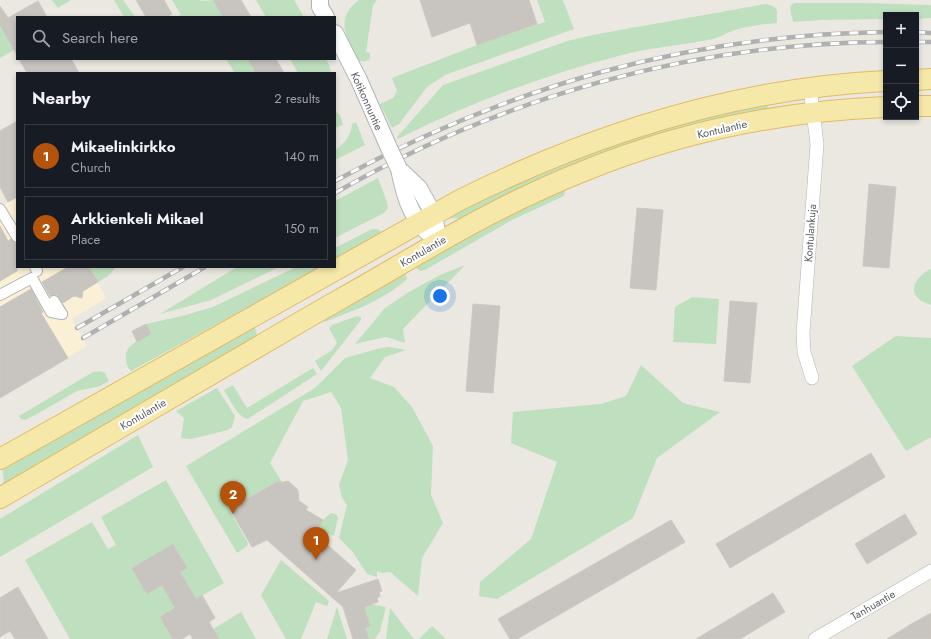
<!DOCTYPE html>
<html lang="en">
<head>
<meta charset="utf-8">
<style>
  :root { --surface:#171b24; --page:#20242c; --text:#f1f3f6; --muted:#9ea1a6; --line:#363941; --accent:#b45309 }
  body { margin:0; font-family:Jost,sans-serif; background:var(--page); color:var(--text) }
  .controls { position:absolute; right:12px; top:12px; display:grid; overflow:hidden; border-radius:0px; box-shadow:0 2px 6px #0003 }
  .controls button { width:36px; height:36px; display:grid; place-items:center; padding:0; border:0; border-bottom:1px solid var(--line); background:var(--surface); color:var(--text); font:20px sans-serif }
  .you { position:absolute; left:440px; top:296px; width:14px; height:14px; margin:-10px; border:3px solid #fff; border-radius:50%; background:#1a73e8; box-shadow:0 0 0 6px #1a73e833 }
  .badge { display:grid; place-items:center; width:26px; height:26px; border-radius:50%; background:var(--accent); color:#fff; font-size:13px; font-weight:700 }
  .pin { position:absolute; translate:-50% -33px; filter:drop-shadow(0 1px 2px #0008) }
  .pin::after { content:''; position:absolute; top:21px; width:14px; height:12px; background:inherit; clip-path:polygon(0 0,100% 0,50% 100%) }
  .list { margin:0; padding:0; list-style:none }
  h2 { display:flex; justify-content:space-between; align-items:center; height:52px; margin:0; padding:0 16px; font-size:17px }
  h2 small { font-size:13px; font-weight:400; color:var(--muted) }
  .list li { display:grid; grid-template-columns:26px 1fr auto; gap:12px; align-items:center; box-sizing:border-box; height:64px; margin:0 8px 8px; padding:0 8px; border:1px solid var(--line); border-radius:0px }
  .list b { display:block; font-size:15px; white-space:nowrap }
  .list p { margin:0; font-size:13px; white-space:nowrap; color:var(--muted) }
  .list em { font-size:13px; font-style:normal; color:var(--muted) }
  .icon { flex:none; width:22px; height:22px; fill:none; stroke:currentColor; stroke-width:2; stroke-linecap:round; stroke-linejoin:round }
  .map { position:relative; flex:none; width:931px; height:639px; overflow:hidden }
  .search { position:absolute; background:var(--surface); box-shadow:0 2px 6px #0003; left:16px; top:16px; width:320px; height:44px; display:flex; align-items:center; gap:10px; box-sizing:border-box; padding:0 14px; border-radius:0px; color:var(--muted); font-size:15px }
  .panel { position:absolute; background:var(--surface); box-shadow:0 2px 6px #0003; left:16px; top:72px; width:320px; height:196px; border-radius:0px }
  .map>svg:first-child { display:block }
</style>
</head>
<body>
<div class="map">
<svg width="931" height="639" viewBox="0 0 931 639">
  <rect width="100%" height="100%" fill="#eae8e0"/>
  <path fill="#f9f0d6" d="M17,197V267H89L106,298L72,319L87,346L0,398V207Z"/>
  <g fill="#bfe0be">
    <path d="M52,0H71L58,8Z"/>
    <path d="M114,0H123L135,17H124Z"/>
    <path d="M172,0H200L201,1L213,0L223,17H177L181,15Z"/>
    <path d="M256,0H294L304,17H266Z"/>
    <path d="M359,0H377L373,5L366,52L370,53V57L369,60C363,62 359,62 355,57C346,36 335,17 359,0Z"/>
    <path d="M537,0H563L574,29L445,75L427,87L399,124L392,128L380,104L393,98L397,91L392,78L477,45L545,22Z"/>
    <path d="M796,3H863L931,5V18L916,19V15H886V19L821,20L793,22L790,8L792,4Z"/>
    <path d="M766,4L773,6L777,10V23C764,24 749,26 735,30C728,32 721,37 713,39C684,45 654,47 626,54C547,74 471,102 398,139L397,137L443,85L567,41L598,34Z"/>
    <path d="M0,25L14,50L0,58Z"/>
    <path d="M226,59H248L256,73H235Z"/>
    <path d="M290,59H326L329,65L331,73H298Z"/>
    <path d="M766,101L768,109L461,219L451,218L449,216L508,186L640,133Z"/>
    <path d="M335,111L340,115L343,125L335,128Z"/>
    <path d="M356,122L365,145L335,160V151C344,142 351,138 352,124Z"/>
    <path d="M378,178L387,202L388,208L384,213L335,238V201Z"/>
    <path d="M562,189L565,191L564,196L512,220L425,270L420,271L414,266L496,220Z"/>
    <path d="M372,229H377L383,233L335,260V248Z"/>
    <path d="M465,265L403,329L405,343L386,337L355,344L385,308L409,292L440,275Z"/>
    <path d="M89,267H116L108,276L98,282Z"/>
    <path d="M237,267H279L211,300L160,314Z"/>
    <path d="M296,267H321L131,371C128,368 126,364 126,359C124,345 140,340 151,334L146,324L182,316L213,307Z"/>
    <path d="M931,269V305C926,303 920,301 917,297C908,287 921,273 931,269Z"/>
    <path d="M404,271L407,278L406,280C382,301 353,311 324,322L322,319Z"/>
    <path d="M692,297L719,299L716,344L673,342L675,307Z"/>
    <path d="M357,316L361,317V320L321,371L315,361L332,350L337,343L329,328L332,325Z"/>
    <path d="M253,326L256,330L257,336L2,485L4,480L2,467Z"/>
    <path d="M896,336L931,338V437L906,451L852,366Z"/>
    <path d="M389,347L406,350L385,357L370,378L394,387L412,407L433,446L431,495L443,523L422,558L418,596L390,572L381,573L377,571V577L367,574L352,551L339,538L347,505L342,498L339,485L348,460L341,408L331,392L303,401L270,463L282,482L279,483L277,481L229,509L248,543L247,546L237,553L186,466L315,388L345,358L377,349Z"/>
    <path d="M641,365L683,403L720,412L657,458L633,518L497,599L479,596L480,582L531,539L557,462L511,443L513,412L601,404L626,396Z"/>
    <path d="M313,368L317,374L248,419C238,418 229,398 224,390L233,385L247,408Z"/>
    <path d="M101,371L105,373L109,381L100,386L77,391L37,414L25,420L21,419L19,416L93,372Z"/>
    <path d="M217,388L235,416L232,427L228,430L191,439L181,438L184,418L176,411Z"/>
    <path d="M138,435L153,467L0,557V519Z"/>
    <path d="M166,480L224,583L196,599L180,572L187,568L173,544L132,568L147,593L162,585L175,608L160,617L173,639H70L25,560L92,522L108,549L116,545L101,517Z"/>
    <path d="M331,513L336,514L338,517L334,536L318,529L323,520Z"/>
    <path d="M281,560L329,601L327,606L316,602L301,639H286L261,595Z"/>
    <path d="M371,604L386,607L380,631L375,639H369L365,628L370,626L364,607Z"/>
    <path d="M337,607L347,639H327Z"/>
    <path d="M390,608L414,639H386Z"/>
    <path d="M241,612L256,639H219L213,629Z"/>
    <path d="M432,626L446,639H419Z"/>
  </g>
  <g fill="#c8c4bf" stroke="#cec9bf">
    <path d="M136,0H164L172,14L166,17H146Z"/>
    <path d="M213,0H241L251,17H223Z"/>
    <path d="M420,0H529L537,24L477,45L470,23L432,37Z"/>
    <path d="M38,1L47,17H17V55L0,25V6L8,18Z"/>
    <path d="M19,59H71L79,73H27Z"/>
    <path d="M248,59H276L284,73H256Z"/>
    <path d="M17,121V197L8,202L0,187V131Z"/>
    <path d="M869,184L896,187L889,268L863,266Z"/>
    <path d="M637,208L663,210L656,290L630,288Z"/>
    <path d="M0,226L8,241L11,239L17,245V271L0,281Z"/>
    <path d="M68,267H89L98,282L83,291L82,298L74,296L63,303L57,295H53L50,296L42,282Z"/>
    <path d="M31,289L43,312L41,313L68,358L0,398V307Z"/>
    <path d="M730,301L757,303L750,383L724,381Z"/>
    <path d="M473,304L500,306L493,393L466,391Z"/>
    <path d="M146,324L151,334L137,342L132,331Z"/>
    <path d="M871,453L885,477L730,568L716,544Z"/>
    <path d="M278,481L279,483L288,481L297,489L298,491L299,501L308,507L306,510L323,520L315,534L356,570L336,593L378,579L382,591L379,592L380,597H377L378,602L364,607L370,626L365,628L369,639H353L343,607L267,540L252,547L230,509Z"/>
    <path d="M905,514L917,534L867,564L855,544Z"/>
    <path d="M671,520L685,542L517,639H510L498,619Z"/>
    <path d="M173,544L187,568L180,572L196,599L202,595L215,618L209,622L219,639H193L190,634L182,639H173L160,617L175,608L162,585L147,594L132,568Z"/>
    <path d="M18,587L48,639H15L10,631L0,637V598Z"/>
    <path d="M773,593L785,612L740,639H696Z"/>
    <path d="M931,613V639H887L913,623Z"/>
  </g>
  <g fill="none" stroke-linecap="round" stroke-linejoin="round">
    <defs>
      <g id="pedestrian">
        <path d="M0,209L17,237"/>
        <path d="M35,267L37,271"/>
        <path d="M0,295L32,278L51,312L62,314"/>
        <path d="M54,301L62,314"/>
      </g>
      <g id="minor">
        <path d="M810,88L817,144L803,333L804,352L812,378"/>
        <path d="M815,639L931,571"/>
      </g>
      <g id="tertiary">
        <path d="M320,0V7L326,17"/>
        <path d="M335,33L359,80L389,148"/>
        <path d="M399,169L419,188L434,215L439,243"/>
        <path d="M399,169C404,193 409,214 427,232"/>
      </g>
      <g id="primary">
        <path d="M916,80L931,79"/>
        <path d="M916,106H931"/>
        <path d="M0,459L460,200C592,134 737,88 886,81"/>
        <path d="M0,498C95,442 190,387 285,331C322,309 359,289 396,267C457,231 518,197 584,171C680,132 783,111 886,107"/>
      </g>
    </defs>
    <use href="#pedestrian" stroke="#b1b3b6" stroke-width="12"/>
    <use href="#minor" stroke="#b1b3b6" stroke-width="14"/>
    <use href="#tertiary" stroke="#b1b3b6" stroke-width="18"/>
    <use href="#primary" stroke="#e2bb62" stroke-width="22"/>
    <use href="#pedestrian" stroke="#fff" stroke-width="10"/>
    <use href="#minor" stroke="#fff" stroke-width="13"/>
    <use href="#tertiary" stroke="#fff" stroke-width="16"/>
    <use href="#primary" stroke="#f6e8a9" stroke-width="20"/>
    <defs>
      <g id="rail">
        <path d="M916,32L931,33"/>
        <path d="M916,42H931"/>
        <path d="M335,181C510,86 687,35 886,32"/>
        <path d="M335,193C502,97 693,43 886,42"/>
        <path d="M77,328L183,267"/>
        <path d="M83,338L205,267"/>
      </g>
    </defs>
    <use href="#rail" stroke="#afb0b0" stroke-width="4.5"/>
    <use href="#rail" stroke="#fff" stroke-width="3" stroke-dasharray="9" stroke-linecap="butt"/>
    <defs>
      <path id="tertiary-bridge" d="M389,148L399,169"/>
    </defs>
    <use href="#tertiary-bridge" stroke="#b1b3b6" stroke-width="18" stroke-linecap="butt"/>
    <use href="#tertiary-bridge" stroke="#fff" stroke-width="16"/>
  </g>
  <g text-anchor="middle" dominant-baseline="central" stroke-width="4" stroke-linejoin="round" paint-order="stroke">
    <g font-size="11" fill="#595c5f" stroke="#fff">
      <text transform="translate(367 101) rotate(66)">Kotikonnuntie</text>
      <text transform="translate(722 129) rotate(-13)">Kontulantie</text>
      <text transform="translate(810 233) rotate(-86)">Kontulankuja</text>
      <text transform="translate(423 251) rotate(-30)">Kontulantie</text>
      <text transform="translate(143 414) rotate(-30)">Kontulantie</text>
      <text transform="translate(873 605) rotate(-30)">Tanhuantie</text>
    </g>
  </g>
</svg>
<div class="controls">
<button>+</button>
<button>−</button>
<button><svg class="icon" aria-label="locate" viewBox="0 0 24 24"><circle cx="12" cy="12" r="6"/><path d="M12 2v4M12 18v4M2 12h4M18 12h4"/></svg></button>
</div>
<div class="you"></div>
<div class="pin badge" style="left:316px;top:560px">1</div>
<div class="pin badge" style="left:233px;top:514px">2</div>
<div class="search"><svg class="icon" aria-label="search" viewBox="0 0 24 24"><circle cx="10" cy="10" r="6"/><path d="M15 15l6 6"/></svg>Search here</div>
<section class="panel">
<h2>Nearby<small>2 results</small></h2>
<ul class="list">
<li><span class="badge">1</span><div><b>Mikaelinkirkko</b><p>Church</p></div><em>140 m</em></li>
<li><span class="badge">2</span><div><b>Arkkienkeli Mikael</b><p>Place</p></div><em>150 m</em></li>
</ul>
</section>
</div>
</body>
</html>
